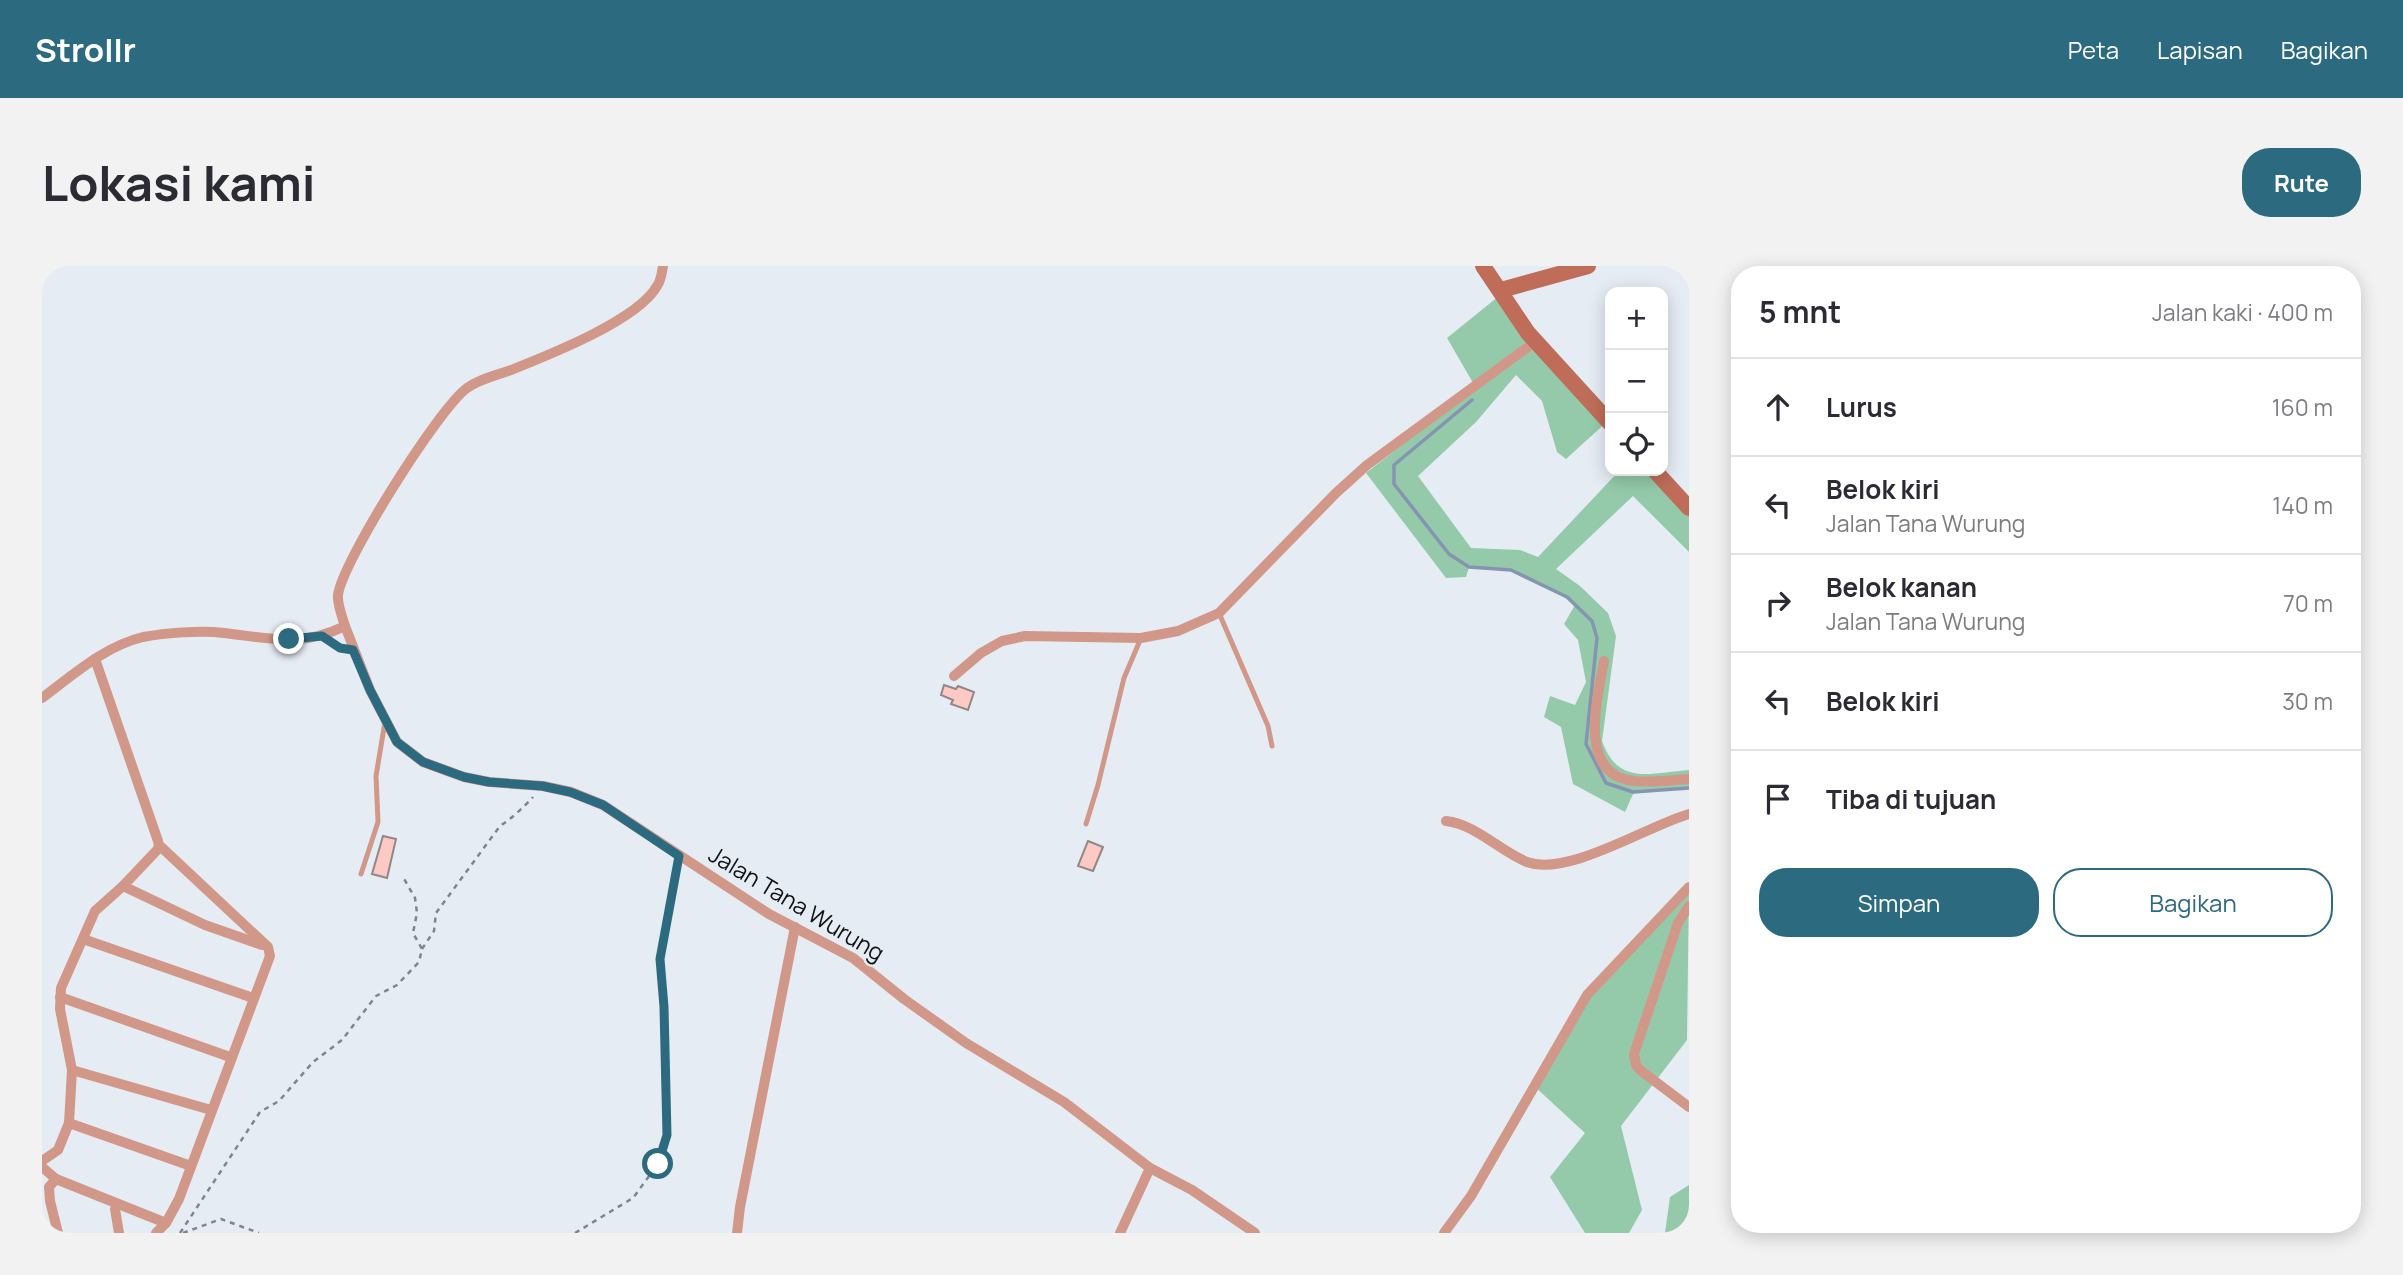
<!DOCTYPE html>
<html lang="id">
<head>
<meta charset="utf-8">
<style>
  :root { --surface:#fff; --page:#f2f2f3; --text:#2b2b33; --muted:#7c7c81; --line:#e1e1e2; --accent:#2c6a80 }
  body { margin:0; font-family:Manrope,sans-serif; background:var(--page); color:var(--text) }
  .controls { position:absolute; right:21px; top:21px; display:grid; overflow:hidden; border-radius:14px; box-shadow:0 4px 18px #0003 }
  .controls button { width:63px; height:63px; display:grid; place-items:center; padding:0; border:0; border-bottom:2px solid var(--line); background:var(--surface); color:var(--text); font:35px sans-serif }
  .stop { position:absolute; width:21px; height:21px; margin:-16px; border:5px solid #2c6a80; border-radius:50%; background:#fff }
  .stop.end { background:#2c6a80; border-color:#fff; box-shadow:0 2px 7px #0008 }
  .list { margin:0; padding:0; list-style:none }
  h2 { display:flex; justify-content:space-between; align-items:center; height:91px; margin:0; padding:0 28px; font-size:30px }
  h2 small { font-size:23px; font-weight:400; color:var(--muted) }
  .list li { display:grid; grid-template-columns:46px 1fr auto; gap:21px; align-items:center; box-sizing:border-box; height:98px; padding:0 28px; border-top:2px solid var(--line) }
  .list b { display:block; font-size:26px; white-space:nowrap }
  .list p { margin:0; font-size:23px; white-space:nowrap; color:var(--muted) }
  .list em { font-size:23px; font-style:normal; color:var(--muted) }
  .actions { display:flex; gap:14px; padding:21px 28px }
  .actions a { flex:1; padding:16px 0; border:2px solid var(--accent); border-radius:28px; text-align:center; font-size:24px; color:var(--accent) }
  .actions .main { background:var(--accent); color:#fff }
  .icon { flex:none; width:38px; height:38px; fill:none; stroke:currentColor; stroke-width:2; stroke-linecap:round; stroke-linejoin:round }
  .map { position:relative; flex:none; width:1647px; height:967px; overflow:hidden; border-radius:28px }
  header { display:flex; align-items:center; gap:42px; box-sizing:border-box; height:98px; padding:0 35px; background:var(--accent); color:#fff }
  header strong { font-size:33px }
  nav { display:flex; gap:38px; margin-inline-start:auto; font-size:24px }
  .intro { display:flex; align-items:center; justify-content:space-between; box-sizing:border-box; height:168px; padding:0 42px }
  h1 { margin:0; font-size:49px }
  .button { padding:18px 32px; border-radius:28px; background:var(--accent); color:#fff; font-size:24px; font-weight:700 }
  main { display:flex; gap:42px; padding:0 42px }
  aside { flex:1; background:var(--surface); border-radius:28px; box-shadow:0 4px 18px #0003 }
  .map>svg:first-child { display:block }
</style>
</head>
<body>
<header>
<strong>Strollr</strong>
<nav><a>Peta</a><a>Lapisan</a><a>Bagikan</a></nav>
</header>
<div class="intro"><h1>Lokasi kami</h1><a class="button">Rute</a></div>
<main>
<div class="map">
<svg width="1647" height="967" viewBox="0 0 1647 967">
  <rect width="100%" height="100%" fill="#e6ecf4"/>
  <g fill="#94caa9">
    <path d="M1457,30L1568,153L1524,193L1515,186L1500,135L1474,109L1434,156L1376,210L1429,282L1478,284L1496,291L1577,205H1615L1647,239V286L1591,230L1514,303L1538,320L1566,347L1574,370L1560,475C1576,520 1608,507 1647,504V522L1592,526L1583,546L1531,518L1519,461L1502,451L1508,430L1533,439L1544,416L1536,374L1522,358L1533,339L1525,331L1469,304L1427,301L1424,311L1404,312L1324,207L1434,122L1405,72Z"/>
    <path d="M1647,621L1645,774L1579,860L1600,944L1587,967H1543L1508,911L1543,867L1491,819L1537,735Z"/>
    <path d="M1647,919V967H1623L1628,931Z"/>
  </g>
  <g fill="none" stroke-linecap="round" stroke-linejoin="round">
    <path stroke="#8594b0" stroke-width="3.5" d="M1430,134L1352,199V218L1407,288L1427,301L1469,304L1525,331L1550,355L1555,372L1544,478L1564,517L1591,526L1647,522"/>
  </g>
  <g fill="#fdc9c4" stroke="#918786" stroke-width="2">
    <path d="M902,419L914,423L916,420L932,426L926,444L909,438L911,434L899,429Z"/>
    <path d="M341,570L354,573L345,612L330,608Z"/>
    <path d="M1046,575L1061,581L1051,605L1036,600Z"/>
  </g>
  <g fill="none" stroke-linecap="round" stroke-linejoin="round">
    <g stroke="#81858a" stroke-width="2.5" stroke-dasharray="5 5" stroke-linecap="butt">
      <path d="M380,683L392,665L394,647L458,560C469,553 482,541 491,531"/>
      <path d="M138,967L218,846L237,835L271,796L300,774L334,730L355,719L377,696L380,683L371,667L375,647L373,632L361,611"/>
      <path d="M141,967L179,953L217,967"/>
      <path d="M533,967L591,932L616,898L625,869L622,741L618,693L635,602"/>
    </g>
    <g stroke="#d1988a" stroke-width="5">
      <path d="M1177,347L1226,460L1230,480"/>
      <path d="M1044,558L1056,519L1082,412L1099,372"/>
      <path d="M319,608L336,556L334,510L343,456"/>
    </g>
    <g stroke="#d1988a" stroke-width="10">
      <path d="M303,360L328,424L355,476L381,496L422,511L447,516L501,520L529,526L561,539L727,648L811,692L862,733L924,777L1022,836L1108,902L1150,924L1213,967"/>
      <path d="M1562,395C1555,434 1535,509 1592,515C1610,517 1629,514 1647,513"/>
      <path d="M912,410L939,387L960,375L983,370L1099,372L1136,365L1177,347L1294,227L1325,199L1494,75"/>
      <path d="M0,432C31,409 63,380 101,371C123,367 159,364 182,367C228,372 258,382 303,360C300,350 295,338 296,329C300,296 397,142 425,122C437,113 455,109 469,104C507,89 596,54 615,20C619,15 620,6 621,0"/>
      <path d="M1404,555C1433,558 1458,585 1485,596C1526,611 1605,560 1647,548"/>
      <path d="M81,620L163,659L220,679"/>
      <path d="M1647,640L1636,657L1592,788L1594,799L1598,804L1647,841"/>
      <path d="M41,673L211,732"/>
      <path d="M18,731L188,791"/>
      <path d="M30,804L169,844"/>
      <path d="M27,857L149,900"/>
      <path d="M0,895L16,884L27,857L30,804L18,743L19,722L53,645L81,620L117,582L116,575L53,393"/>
      <path d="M0,901L14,913L124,957"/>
      <path d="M14,913L7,921L8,935L16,967"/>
      <path d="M75,938L73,943L77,967"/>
      <path d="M114,967L124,957L137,933L228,690L226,681L117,579"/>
      <path d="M695,967L698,941L753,661"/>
      <path d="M1078,967L1108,902"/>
      <path d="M1402,967L1429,930L1545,729L1647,621"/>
    </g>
    <g stroke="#bf6d59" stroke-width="16">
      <path d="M1441,0L1486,67L1568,157"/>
      <path d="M1459,24L1546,0"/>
      <path d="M1613,205L1647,242"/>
    </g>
  </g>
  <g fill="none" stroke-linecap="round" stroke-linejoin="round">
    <path stroke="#2c6a80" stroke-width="9" d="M247,373L280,370L298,382L311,384L328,424L355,476L381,496L422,511L447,516L500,520L528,526L561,539L637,590L618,693L622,741L625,869L616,898"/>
  </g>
  <g text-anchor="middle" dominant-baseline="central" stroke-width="5" stroke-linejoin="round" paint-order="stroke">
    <g font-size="23" fill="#0f1113" stroke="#e6ecf4">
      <text transform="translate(755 637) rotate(31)">Jalan Tana Wurung</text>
    </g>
  </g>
</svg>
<div class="controls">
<button>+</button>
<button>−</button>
<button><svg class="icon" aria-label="locate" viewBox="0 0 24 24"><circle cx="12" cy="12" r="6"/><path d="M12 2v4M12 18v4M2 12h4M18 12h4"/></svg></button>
</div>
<div class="stop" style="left:616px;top:898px"></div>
<div class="stop end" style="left:247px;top:373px"></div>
</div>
<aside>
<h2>5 mnt<small>Jalan kaki · 400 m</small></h2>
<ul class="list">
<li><svg class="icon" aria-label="ahead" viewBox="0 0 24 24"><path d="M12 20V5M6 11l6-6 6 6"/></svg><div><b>Lurus</b></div><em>160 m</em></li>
<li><svg class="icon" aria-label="left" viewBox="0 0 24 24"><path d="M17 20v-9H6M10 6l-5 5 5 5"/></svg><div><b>Belok kiri</b><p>Jalan Tana Wurung</p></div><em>140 m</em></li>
<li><svg class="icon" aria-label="right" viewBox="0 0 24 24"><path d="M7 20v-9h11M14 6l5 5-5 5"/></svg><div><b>Belok kanan</b><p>Jalan Tana Wurung</p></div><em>70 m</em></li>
<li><svg class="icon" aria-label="left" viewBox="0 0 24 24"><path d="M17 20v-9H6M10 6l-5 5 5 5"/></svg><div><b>Belok kiri</b></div><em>30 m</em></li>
<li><svg class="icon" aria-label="arrive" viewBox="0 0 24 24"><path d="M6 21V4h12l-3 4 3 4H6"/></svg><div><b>Tiba di tujuan</b></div></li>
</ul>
<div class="actions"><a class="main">Simpan</a><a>Bagikan</a></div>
</aside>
</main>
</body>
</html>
